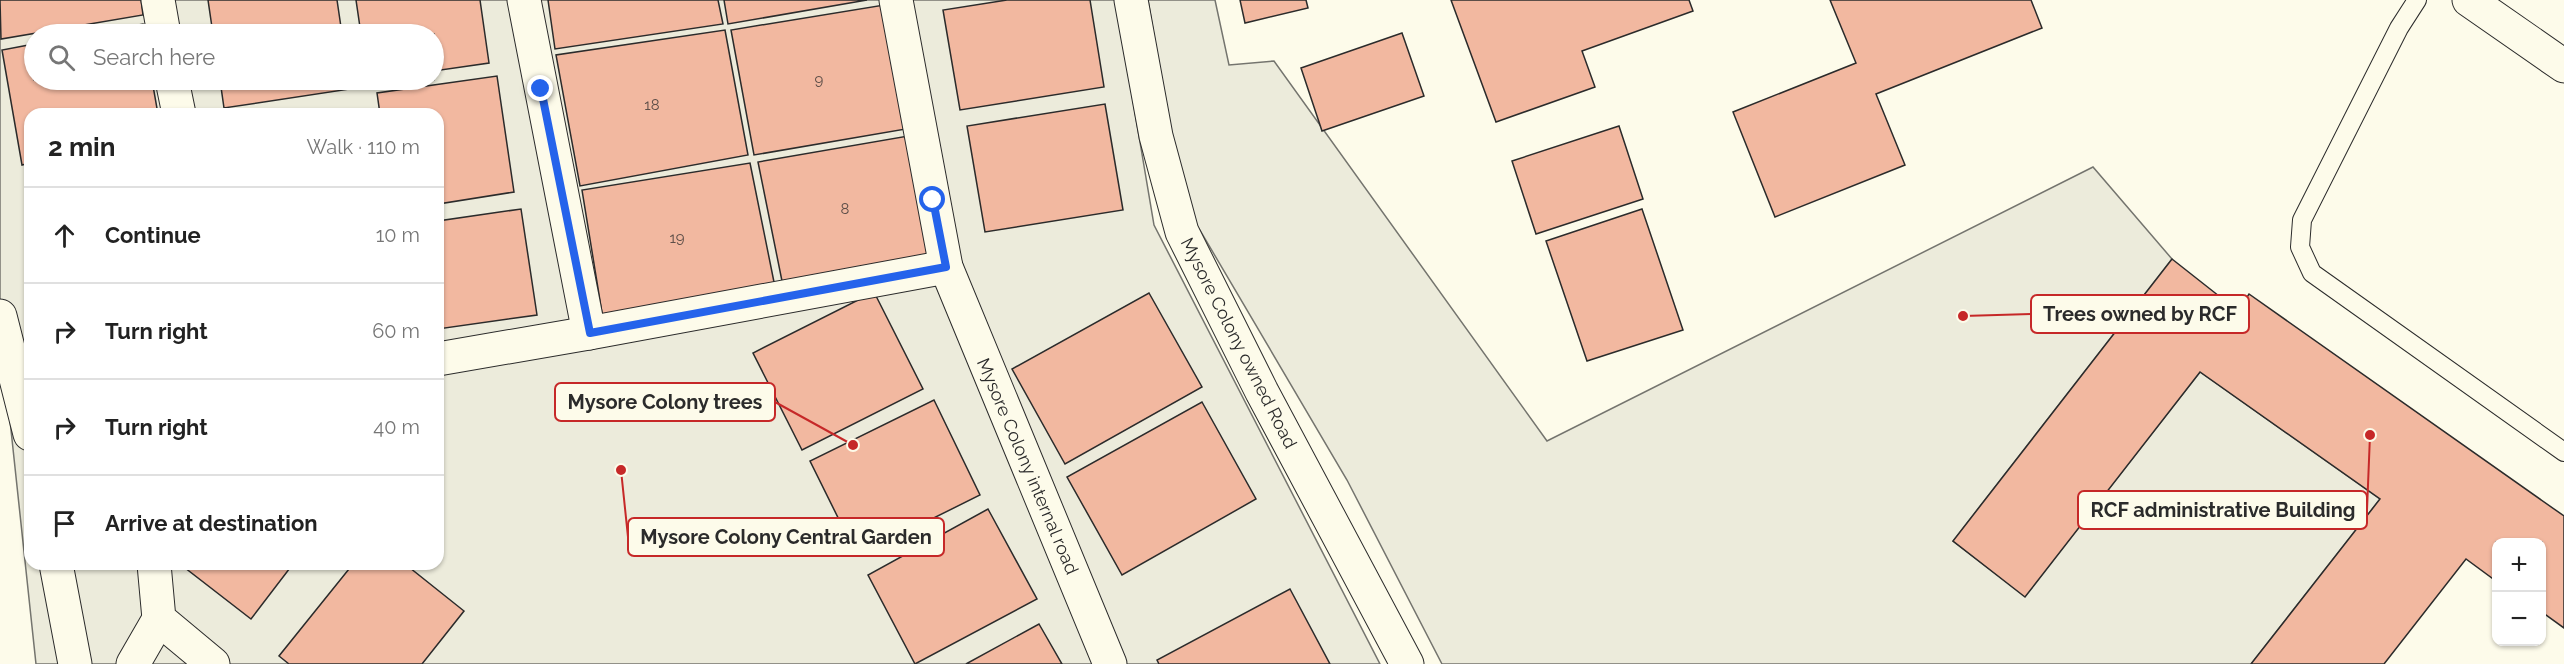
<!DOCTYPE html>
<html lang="en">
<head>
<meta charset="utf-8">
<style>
  :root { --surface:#fff; --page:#f6f6f6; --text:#222; --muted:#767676; --line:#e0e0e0 }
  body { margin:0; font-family:Raleway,sans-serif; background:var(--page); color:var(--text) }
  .controls { position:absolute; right:18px; bottom:18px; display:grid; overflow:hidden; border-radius:12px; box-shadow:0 2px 4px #0004 }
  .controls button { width:54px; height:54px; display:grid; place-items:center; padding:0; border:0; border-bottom:2px solid var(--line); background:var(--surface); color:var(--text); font:30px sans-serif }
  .stop { position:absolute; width:18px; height:18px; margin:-14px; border:4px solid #2563eb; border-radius:50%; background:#fff }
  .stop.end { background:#2563eb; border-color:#fff; box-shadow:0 2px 6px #0008 }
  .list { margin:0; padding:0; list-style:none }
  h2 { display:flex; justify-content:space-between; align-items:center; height:78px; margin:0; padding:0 24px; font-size:26px }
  h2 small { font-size:20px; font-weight:400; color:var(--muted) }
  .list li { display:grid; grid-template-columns:39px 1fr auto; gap:18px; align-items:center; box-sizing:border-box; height:96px; padding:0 24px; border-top:2px solid var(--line) }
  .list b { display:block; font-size:22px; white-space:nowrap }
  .list em { font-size:20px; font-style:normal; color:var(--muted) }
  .icon { flex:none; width:33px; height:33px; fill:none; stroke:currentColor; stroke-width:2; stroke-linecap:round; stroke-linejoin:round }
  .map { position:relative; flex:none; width:2564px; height:664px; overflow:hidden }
  .search { position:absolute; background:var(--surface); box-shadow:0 2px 4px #0004; left:24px; top:24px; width:420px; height:66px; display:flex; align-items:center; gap:15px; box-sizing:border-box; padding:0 21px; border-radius:33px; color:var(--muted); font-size:22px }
  .panel { position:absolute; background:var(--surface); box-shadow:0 2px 4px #0004; left:24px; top:108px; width:420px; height:462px; border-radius:18px }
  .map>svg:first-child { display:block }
</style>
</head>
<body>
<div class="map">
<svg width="2564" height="664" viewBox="0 0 2564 664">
  <rect width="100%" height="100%" fill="#fdfbea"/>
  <g fill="#ecebdb" stroke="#74746e" stroke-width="1.5" fill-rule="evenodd">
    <path d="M0,0H1116L1154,225L1380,664H36L0,327ZM34,34H434V80H34ZM30,114H438V564H30Z"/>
    <path d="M1148,0H1215L1229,65L1274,61L1547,441L2093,167L2172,259L1953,541L2025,596L2200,372L2380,499L2251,664H1442L1347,480L1181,198Z"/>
  </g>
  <g fill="#f2b8a0" stroke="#2b2b2b" stroke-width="1.5">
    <path d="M0,0H141L143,15L1,39Z"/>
    <path d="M208,0H337L342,34H213Z"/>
    <path d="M356,0H480L489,63L434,71V34H361Z"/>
    <path d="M548,0H718L723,24L555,49Z"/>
    <path d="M724,0H867L728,24Z"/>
    <path d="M1007,0H1090L1104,87L960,110L943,10Z"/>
    <path d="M1240,0H1306L1308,8L1245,23Z"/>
    <path d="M1451,0H1689L1693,11L1582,51L1595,87L1496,122Z"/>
    <path d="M1830,0H2031L2042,28L1876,94L1905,165L1775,217L1733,112L1856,63Z"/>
    <path d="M884,5L906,129L754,155L731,30Z"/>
    <path d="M143,24L145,34H87Z"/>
    <path d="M725,30L748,155L580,186L556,55Z"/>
    <path d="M1402,33L1424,96L1322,131L1301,68Z"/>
    <path d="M34,44V80H152L158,114H30V163L22,165L2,50Z"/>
    <path d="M497,76L514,192L438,204V114H380L377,93Z"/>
    <path d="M220,80H348L350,89L224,108Z"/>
    <path d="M1105,104L1123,210L985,232L967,126Z"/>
    <path d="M350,109L351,114H318Z"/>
    <path d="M1619,126L1643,199L1536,234L1512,161Z"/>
    <path d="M908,136L931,256L783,286L758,162Z"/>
    <path d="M750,163L775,287L603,319L582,190Z"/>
    <path d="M30,174V199L26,175Z"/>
    <path d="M521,209L537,315L438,329V221Z"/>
    <path d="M1642,209L1683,330L1587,361L1546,241Z"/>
    <path d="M2172,259L2238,311L2249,294L2564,516V628L2542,612V542H2496V581L2466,559L2384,664H2251L2380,499L2200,372L2025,597L1953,541Z"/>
    <path d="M874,292L923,389L802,450L753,353Z"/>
    <path d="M1149,293L1202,387L1065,464L1012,369Z"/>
    <path d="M934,400L980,495L857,556L810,461Z"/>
    <path d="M1202,402L1256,499L1122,575L1067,477Z"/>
    <path d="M988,509L1037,599L915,664L868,575Z"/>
    <path d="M180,564H293L251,619Z"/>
    <path d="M353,564H405L464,611L422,664H289L279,656Z"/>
    <path d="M1290,589L1330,664H1159L1157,660Z"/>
    <path d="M1039,624L1062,664H966Z"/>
  </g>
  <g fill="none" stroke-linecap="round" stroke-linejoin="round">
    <defs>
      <path id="service" d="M2417,0L2399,28L2302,220L2300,247L2312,273L2564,452"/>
      <g id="minor">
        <path d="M158,0L164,34"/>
        <path d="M524,0L589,333L946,267"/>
        <path d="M896,0L946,267L1110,664"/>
        <path d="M1131,0L1156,136L1182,232L1262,392L1407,664"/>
        <path d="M172,80L179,114"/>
        <path d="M0,316L30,434"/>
        <path d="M438,359L589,333"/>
        <path d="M56,564L75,664"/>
        <path d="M154,564L159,619L213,664"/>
        <path d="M133,664L159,619"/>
      </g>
      <path id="tertiary" d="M2469,0L2564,66"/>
    </defs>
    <use href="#service" stroke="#2b2b2b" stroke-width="20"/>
    <use href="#minor" stroke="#2b2b2b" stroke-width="35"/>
    <use href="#tertiary" stroke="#2b2b2b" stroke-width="35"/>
    <use href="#service" stroke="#fdfbea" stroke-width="18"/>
    <use href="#minor" stroke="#fdfbea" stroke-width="33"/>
    <use href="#tertiary" stroke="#fdfbea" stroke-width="33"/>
  </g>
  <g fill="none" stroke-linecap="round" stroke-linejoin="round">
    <path stroke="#2563eb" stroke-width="8" d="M541,89L590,333L946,267L933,200"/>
  </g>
  <g text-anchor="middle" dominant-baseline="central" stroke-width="4.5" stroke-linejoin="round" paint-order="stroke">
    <g font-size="15" fill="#5d4e48">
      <text x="819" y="80">9</text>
      <text x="652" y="105">18</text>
      <text x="845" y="209">8</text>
      <text x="677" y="238">19</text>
    </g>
    <g font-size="18" fill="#2b2b2b" stroke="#fdfbea">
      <text transform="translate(1239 343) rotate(63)">Mysore Colony owned Road</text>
      <text transform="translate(1028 466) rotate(67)">Mysore Colony internal road</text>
    </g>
  </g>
  <path fill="none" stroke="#c62828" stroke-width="2" d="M1963 316L2031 314M853 445L775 402M2370 435L2367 510M621 470L628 537"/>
  <g fill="#c62828" stroke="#fdfbea" stroke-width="2">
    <circle cx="1963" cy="316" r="6"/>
    <circle cx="853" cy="445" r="6"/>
    <circle cx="2370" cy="435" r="6"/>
    <circle cx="621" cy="470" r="6"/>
  </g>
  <g fill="#fdfbea" stroke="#c62828" stroke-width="2">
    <rect x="2031" y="295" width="218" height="38" rx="6"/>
    <rect x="555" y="383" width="220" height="38" rx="6"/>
    <rect x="2078" y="491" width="289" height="38" rx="6"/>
    <rect x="628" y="518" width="316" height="38" rx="6"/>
  </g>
  <g font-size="20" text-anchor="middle" font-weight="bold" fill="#2b2b2b">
    <text x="2140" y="321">Trees owned by RCF</text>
    <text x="665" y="409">Mysore Colony trees</text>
    <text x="2223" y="517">RCF administrative Building</text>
    <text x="786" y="544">Mysore Colony Central Garden</text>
  </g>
</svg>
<div class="controls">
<button>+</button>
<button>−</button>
</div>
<div class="stop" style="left:933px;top:200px"></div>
<div class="stop end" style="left:541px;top:89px"></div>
<div class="search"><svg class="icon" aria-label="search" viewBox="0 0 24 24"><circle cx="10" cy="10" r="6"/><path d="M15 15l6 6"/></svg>Search here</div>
<section class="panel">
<h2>2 min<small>Walk · 110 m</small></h2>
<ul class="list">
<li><svg class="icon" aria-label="ahead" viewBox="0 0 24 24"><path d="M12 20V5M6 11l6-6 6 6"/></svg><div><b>Continue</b></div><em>10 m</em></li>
<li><svg class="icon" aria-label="right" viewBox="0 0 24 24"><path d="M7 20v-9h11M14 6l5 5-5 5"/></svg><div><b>Turn right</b></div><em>60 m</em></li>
<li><svg class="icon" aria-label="right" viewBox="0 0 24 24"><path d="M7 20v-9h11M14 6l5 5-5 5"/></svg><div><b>Turn right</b></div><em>40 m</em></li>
<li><svg class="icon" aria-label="arrive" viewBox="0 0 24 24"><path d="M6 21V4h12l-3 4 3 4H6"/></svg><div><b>Arrive at destination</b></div></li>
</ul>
</section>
</div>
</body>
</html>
